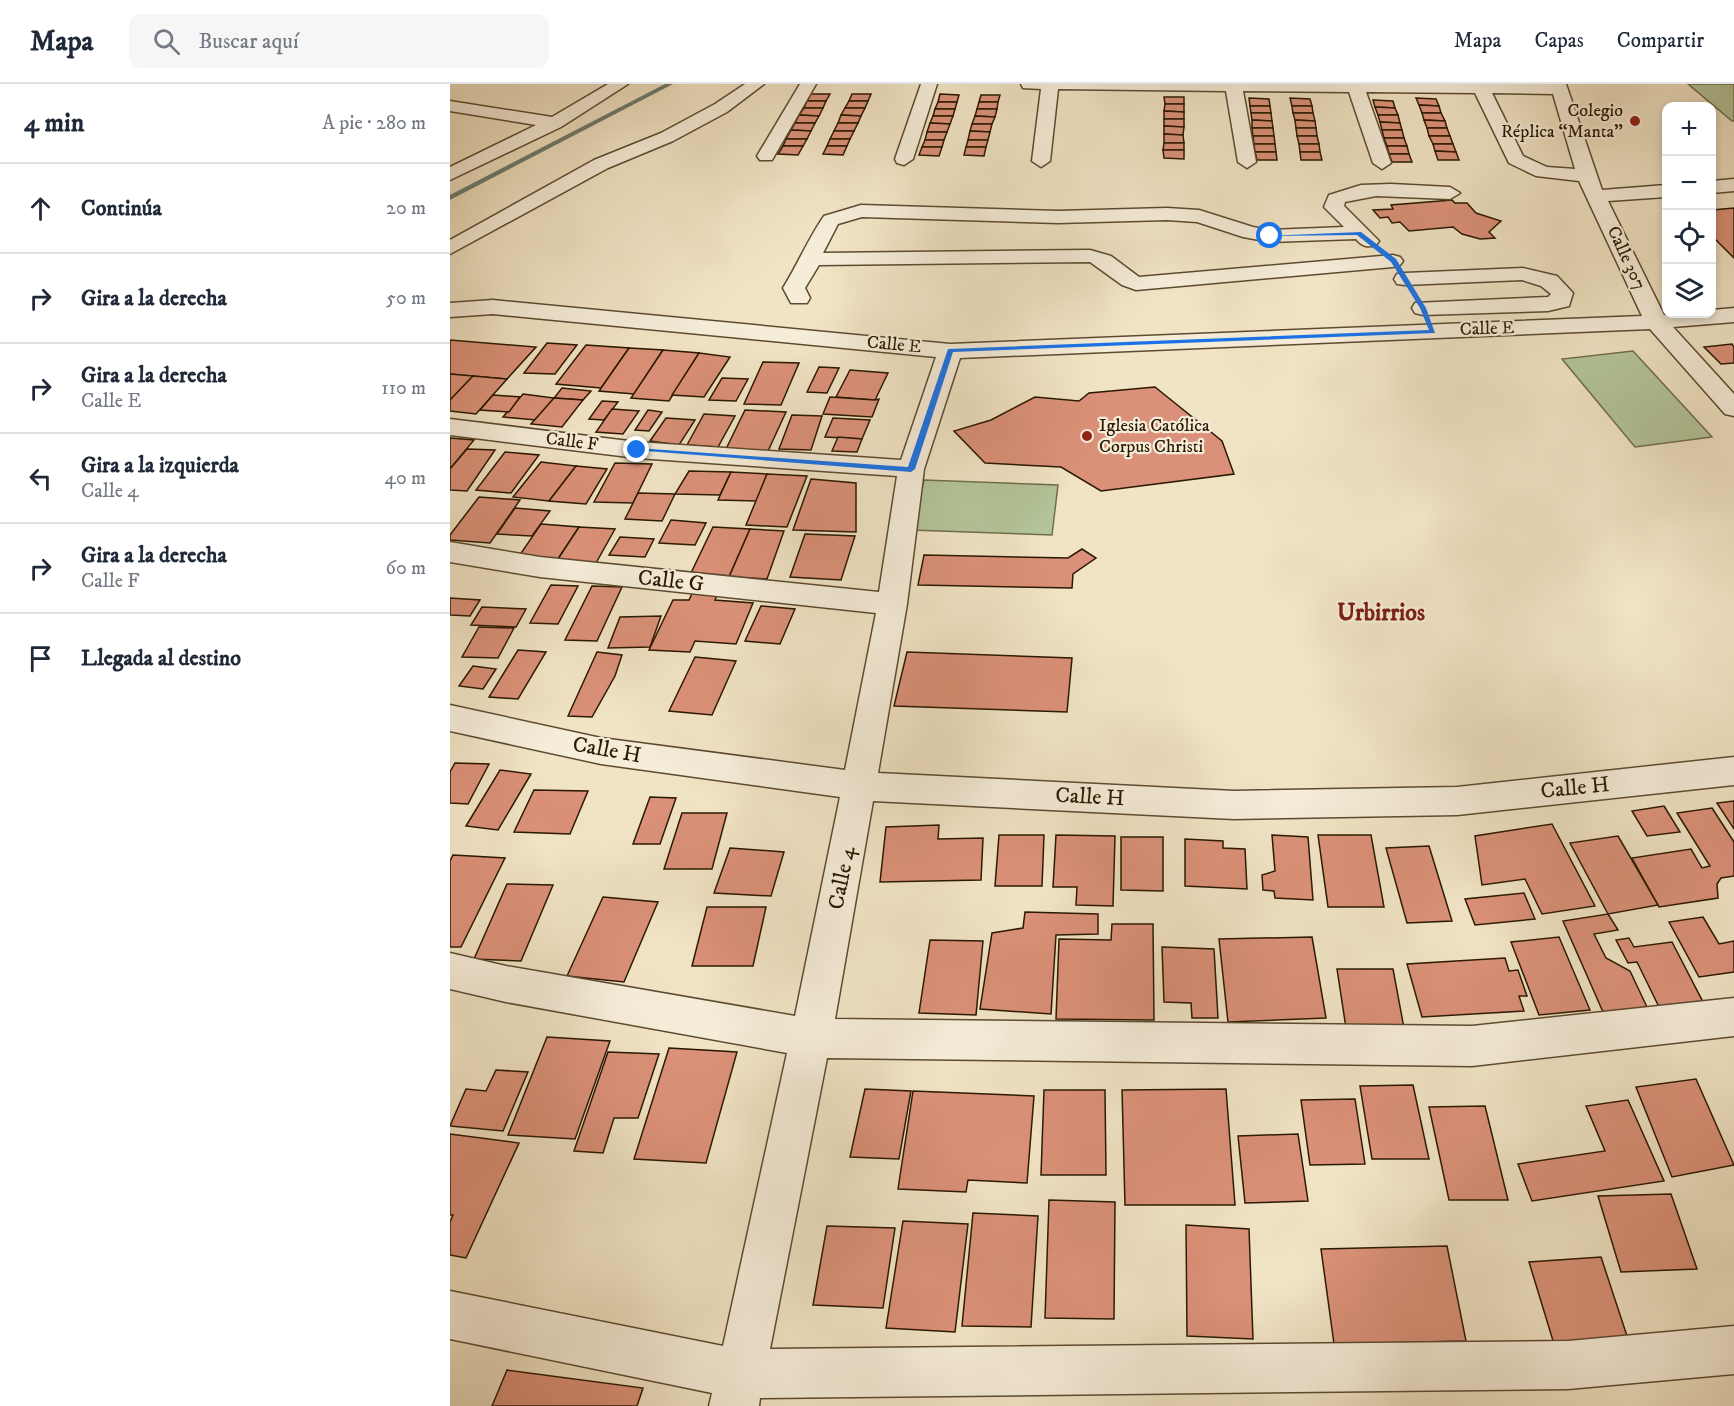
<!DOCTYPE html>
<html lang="es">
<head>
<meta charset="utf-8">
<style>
  :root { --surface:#fff; --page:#f6f6f7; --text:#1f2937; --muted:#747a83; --line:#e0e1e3 }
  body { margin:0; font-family:"IM FELL DW Pica",serif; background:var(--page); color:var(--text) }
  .controls { position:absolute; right:18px; top:18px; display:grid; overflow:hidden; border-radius:12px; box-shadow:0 3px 9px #0003 }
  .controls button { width:54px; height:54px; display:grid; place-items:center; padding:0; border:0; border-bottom:2px solid var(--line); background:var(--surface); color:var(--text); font:30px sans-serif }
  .stop { position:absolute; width:18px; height:18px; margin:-14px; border:4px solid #1a73e8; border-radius:50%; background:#fff }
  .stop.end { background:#1a73e8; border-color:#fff; box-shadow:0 2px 6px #0008 }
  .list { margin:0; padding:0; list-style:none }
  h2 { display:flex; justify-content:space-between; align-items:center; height:78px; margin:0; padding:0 24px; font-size:26px }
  h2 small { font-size:20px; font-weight:400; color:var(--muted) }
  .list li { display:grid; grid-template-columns:39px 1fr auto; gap:18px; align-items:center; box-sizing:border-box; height:90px; padding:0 24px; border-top:2px solid var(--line) }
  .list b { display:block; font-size:22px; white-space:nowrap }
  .list p { margin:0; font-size:20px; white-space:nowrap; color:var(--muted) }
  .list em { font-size:20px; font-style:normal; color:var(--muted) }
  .icon { flex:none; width:33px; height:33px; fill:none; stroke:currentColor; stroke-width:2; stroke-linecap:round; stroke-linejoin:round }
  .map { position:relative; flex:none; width:1284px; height:1322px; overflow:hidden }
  header { display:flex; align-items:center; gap:36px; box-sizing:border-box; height:84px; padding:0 30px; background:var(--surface); border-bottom:2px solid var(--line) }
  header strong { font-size:28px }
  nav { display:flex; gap:33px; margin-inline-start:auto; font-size:21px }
  .search { width:420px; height:54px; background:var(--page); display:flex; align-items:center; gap:15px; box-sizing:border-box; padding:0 21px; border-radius:12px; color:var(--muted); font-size:22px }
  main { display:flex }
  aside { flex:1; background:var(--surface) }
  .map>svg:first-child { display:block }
</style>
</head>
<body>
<header>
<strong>Mapa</strong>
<div class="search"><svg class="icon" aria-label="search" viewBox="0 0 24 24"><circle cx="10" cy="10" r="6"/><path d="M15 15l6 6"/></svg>Buscar aquí</div>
<nav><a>Mapa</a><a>Capas</a><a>Compartir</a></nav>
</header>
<main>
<aside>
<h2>4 min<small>A pie · 280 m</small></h2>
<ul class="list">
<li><svg class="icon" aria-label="ahead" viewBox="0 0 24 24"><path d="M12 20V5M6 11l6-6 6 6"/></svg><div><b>Continúa</b></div><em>20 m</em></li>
<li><svg class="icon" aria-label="right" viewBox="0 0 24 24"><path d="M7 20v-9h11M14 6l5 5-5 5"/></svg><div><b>Gira a la derecha</b></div><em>50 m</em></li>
<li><svg class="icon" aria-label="right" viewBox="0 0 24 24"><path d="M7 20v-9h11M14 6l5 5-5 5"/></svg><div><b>Gira a la derecha</b><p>Calle E</p></div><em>110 m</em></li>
<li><svg class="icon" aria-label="left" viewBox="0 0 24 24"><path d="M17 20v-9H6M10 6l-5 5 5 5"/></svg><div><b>Gira a la izquierda</b><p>Calle 4</p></div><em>40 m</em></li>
<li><svg class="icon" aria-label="right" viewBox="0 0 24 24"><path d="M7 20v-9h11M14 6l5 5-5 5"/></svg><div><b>Gira a la derecha</b><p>Calle F</p></div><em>60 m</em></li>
<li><svg class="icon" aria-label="arrive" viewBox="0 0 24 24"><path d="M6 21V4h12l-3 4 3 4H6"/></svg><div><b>Llegada al destino</b></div></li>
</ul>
</aside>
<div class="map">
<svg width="1284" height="1322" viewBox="0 0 1284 1322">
  <rect width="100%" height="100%" fill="#f1e4c5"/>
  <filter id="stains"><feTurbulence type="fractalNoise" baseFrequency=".00333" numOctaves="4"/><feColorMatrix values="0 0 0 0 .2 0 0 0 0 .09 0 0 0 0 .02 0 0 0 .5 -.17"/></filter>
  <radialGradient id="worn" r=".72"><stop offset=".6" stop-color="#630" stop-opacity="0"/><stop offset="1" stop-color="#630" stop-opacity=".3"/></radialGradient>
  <g fill="#b4c59a" stroke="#6f6e4d" stroke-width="1.5">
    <path d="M1238,0H1284V37H1282Z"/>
    <path d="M1183,267L1262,353L1185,363L1112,275Z"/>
    <path d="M474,396L608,401L602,451L461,446Z"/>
  </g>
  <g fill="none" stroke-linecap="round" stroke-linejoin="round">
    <path fill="#6e7c6e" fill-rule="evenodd" d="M215,0H223L0,116V111Z"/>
  </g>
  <g fill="#db9179" stroke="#2a1800" stroke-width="1.5">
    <path d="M361,10H380L376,17H357Z"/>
    <path d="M402,10H421L418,17H399Z"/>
    <path d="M490,10L509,11L507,18H488Z"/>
    <path d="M531,11H550L548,18H529Z"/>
    <path d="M714,13H734V20H715Z"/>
    <path d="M799,14L819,15L820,22H800Z"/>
    <path d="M840,14L860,15L862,22H842Z"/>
    <path d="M966,14L986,15L989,22L969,21Z"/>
    <path d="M923,16L943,17L945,24L925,23Z"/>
    <path d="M357,17H376L373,24H354Z"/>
    <path d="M399,17H418L415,24H395Z"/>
    <path d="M488,18H507L505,25H485Z"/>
    <path d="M529,18H548L547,25H527Z"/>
    <path d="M715,20H734V28L714,27Z"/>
    <path d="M969,21L989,22L991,29H972Z"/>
    <path d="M800,22H820L821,29H801Z"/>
    <path d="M842,22H862L863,29H843Z"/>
    <path d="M925,23L945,24L948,31H928Z"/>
    <path d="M354,24H373L369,32L349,31Z"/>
    <path d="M395,24H415L411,32L391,31Z"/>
    <path d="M485,25H505L503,32H483Z"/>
    <path d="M527,25H547L545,33L525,32Z"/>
    <path d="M714,27L734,28V35H714Z"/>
    <path d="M801,29H821L822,37L802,36Z"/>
    <path d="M843,29H863L865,37L845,36Z"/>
    <path d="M972,29H991L995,37L974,36Z"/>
    <path d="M349,31L369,32L365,39H345Z"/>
    <path d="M391,31L411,32L408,39H388Z"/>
    <path d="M928,31H948L950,39L930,38Z"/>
    <path d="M483,32H503L500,40L480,39Z"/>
    <path d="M525,32L545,33L542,40H522Z"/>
    <path d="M714,35H734V43L714,42Z"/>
    <path d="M802,36L822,37L823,44H802Z"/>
    <path d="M845,36L865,37L866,44H846Z"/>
    <path d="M974,36L995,37L997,44H977Z"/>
    <path d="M930,38L950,39L952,46H932Z"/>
    <path d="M345,39H365L361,47L341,46Z"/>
    <path d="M388,39H408L404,47H384Z"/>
    <path d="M480,39L500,40L497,48H477Z"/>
    <path d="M522,40H542L540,48L520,47Z"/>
    <path d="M714,42L734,43L733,51L714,50Z"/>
    <path d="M802,44H823L824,52H803Z"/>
    <path d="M846,44H866L867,52H847Z"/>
    <path d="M977,44H997L1000,52H979Z"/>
    <path d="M341,46L361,47L357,55H336Z"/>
    <path d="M932,46H952L954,54H934Z"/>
    <path d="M384,47H404L400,55H380Z"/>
    <path d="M520,47L540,48L538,56H518Z"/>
    <path d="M477,48H497L494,56H475Z"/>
    <path d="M714,50L733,51L734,59H714Z"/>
    <path d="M803,52H824L825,60H804Z"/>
    <path d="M847,52H867L869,60H849Z"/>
    <path d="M979,52H1000L1003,60H983Z"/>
    <path d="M934,54H954L957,62H937Z"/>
    <path d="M336,55H357L353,62H333Z"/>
    <path d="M380,55H400L397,62H377Z"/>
    <path d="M475,56H494L492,63H472Z"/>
    <path d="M518,56H538L536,63H516Z"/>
    <path d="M714,59H734V66H713Z"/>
    <path d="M804,60H825L826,68H805Z"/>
    <path d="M849,60H869L870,68H850Z"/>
    <path d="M983,60H1003L1006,68L985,67Z"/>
    <path d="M333,62H353L348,71L328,70Z"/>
    <path d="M377,62H397L393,71L373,70Z"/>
    <path d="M937,62H957L959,70H939Z"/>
    <path d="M472,63H492L489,72L469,71Z"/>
    <path d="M516,63H536L534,72L514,71Z"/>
    <path d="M713,66H734V75L714,74Z"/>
    <path d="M985,67L1006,68L1009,76H988Z"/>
    <path d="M805,68H826L827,76H807Z"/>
    <path d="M850,68H870L872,76H851Z"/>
    <path d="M939,70H959L962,78H942Z"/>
    <path d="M1002,116L1005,119H1017L1026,129L1051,137L1039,148L1045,154L1030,155L1012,150L1003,143L959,147L950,138L942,139L938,133L930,134L923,126L943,125L941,121Z"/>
    <path d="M1284,124V174L1262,152V126Z"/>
    <path d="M0,256L86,263L57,295L0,290Z"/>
    <path d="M97,259L127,261L105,290L74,289Z"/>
    <path d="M1282,260L1284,263V279L1271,280L1254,263Z"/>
    <path d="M136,261L179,264L151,304L106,300Z"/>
    <path d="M179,264L213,266L184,310L149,307Z"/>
    <path d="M213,266L249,269L219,317L181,314Z"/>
    <path d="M249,269L280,273L254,313L222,311Z"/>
    <path d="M313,278L349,279L331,321L294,320Z"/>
    <path d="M369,283L389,284L377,309L357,308Z"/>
    <path d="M400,286L438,289L425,316L386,313Z"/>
    <path d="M0,290L23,292L0,316Z"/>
    <path d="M23,292L57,295L26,330L0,327V316Z"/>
    <path d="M272,294L298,295L286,317L259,316Z"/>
    <path d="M705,303L772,357L784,390L651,407L611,383L535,379L504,347L541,336L585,313L629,317L639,309Z"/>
    <path d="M112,304L141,307L133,316L104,314Z"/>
    <path d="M73,310L104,314L86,336L53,333Z"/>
    <path d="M43,311L70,313L59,328L30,326Z"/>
    <path d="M380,313L425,316L429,315L422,333L373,330Z"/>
    <path d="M104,314L133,316L112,343L81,340Z"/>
    <path d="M152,317L168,318L154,336L139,335Z"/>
    <path d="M162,325L189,327L173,350L146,348Z"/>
    <path d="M198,326L212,328L199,347L185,346Z"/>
    <path d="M295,326L336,328L318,367L276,365Z"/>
    <path d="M254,330L285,332L268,363L237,361Z"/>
    <path d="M342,331L372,332L361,366L329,365Z"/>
    <path d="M216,334L245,336L229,361L200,357Z"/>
    <path d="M383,334L420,336L412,355L375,353Z"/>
    <path d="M388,353L412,355L407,368L382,367Z"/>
    <path d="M0,354L24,356L0,385Z"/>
    <path d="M17,365L45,366L17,407L0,406V385Z"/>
    <path d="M55,368L89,371L61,409L26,406Z"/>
    <path d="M91,378L126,382L99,417L63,413Z"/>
    <path d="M165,379L202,380L183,419L144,418Z"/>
    <path d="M126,382L157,385L136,420L99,417Z"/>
    <path d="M239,387L281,388L270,411L225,410Z"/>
    <path d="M281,388L317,390L307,417L268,416Z"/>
    <path d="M317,390L357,392L337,443L296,441Z"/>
    <path d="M361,395L406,399V448L343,446Z"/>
    <path d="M188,409L225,410L212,437L175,435Z"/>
    <path d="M29,413L70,416L40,459L0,456V451Z"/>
    <path d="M65,424L100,427L82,452L47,450Z"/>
    <path d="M221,436L256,439L245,461L209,459Z"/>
    <path d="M91,440L129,443L108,475L69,472Z"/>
    <path d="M129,443L165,445L146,479L108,475Z"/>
    <path d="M263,443L300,445L279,493L240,491Z"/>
    <path d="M300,445L334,447L317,495L279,493Z"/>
    <path d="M355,450L405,452L391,496L340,493Z"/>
    <path d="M170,453L204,455L195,473L159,471Z"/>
    <path d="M632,465L646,474L623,490L622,504L468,501L474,471L618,474Z"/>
    <path d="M101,501L128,502L108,540L80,539Z"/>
    <path d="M142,502L172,503L147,557L115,556Z"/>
    <path d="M245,503L270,505L265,516L303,519L286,560L245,557L240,568L199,566L223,516H239Z"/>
    <path d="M0,514L30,516L20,532L0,531Z"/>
    <path d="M311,522L345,525L330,560L295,557Z"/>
    <path d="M32,523L76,525L66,543L21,541Z"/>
    <path d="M211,532L200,563L158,564L170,533Z"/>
    <path d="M29,543L64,544L48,574L12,573Z"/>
    <path d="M68,566L96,568L68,615L39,613Z"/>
    <path d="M147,568L172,571L165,592L142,633L118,632Z"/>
    <path d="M457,568L622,574L617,628L444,622Z"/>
    <path d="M245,573L286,577L262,631L219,627Z"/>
    <path d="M23,582L46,585L33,605L9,602Z"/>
    <path d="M5,679L39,680L18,720L0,719V688Z"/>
    <path d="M50,686L81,690L48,746L16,742Z"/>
    <path d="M84,706L138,707L120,750L64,748Z"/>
    <path d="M200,713L226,714L210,760H183Z"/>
    <path d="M1284,717V745L1267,719Z"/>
    <path d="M1214,722L1230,748L1197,752L1182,727Z"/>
    <path d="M1262,724L1284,758V792L1271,794L1267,800L1268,814L1209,823L1182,774L1241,765L1252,784L1260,782L1227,729Z"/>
    <path d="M232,729H277L262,785H214Z"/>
    <path d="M1102,740L1145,822L1092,830L1075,795L1032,801L1025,752Z"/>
    <path d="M489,741L488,755L533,754L531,796L430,798L436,743Z"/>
    <path d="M549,751H594L592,802H545Z"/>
    <path d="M606,751L665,752L663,822L626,821L627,803H603Z"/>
    <path d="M822,751L858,753L863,816L825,814L824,807L813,806L812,791L825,787Z"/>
    <path d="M868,751H921L934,823H878Z"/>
    <path d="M1168,752L1208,821L1158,830L1120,759Z"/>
    <path d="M671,753H713V807L671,806Z"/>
    <path d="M735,755L773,757V764L795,765L797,805L735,802Z"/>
    <path d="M979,762L1002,837L957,839L936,764Z"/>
    <path d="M280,764L334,768L321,812L264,809Z"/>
    <path d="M3,771L55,774L11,863H0V777Z"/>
    <path d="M57,800L103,801L71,877L24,875Z"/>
    <path d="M1074,809L1085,835L1025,841L1015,815Z"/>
    <path d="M153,813L208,818L174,898L117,892Z"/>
    <path d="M257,823H316L303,882H242Z"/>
    <path d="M575,828L648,830V850L606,851L601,930L530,925L542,849L573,844Z"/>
    <path d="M1158,830L1168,846L1144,850L1156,874L1180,887L1197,923L1153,928L1113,837Z"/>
    <path d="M1253,833L1269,860L1284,857V888L1249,893L1219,838Z"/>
    <path d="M662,840H703L704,936L606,935L609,855L661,856Z"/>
    <path d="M862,853L876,934L778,938L769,855Z"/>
    <path d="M1109,853L1140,926L1089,931L1061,858Z"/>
    <path d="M1179,854L1184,863L1222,858L1254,920L1210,925L1187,878L1178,879L1166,856Z"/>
    <path d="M480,856L533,857L526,931L469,929Z"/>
    <path d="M712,863L764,865L768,934H742L741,919L714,918Z"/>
    <path d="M1055,874L1059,887L1068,886L1077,912H1069L1074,927L972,933L957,880Z"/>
    <path d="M887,885H943L954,944H896Z"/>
    <path d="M97,953L160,957L125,1055L58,1051Z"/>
    <path d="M219,964L287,968L256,1079L184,1075Z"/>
    <path d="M158,968L209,970L188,1034H164L153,1069L124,1067Z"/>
    <path d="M46,986L78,988L53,1047L0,1042L16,1005L36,1007Z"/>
    <path d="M1246,995L1284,1081L1222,1093L1186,1003Z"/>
    <path d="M963,1001L979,1075H922L910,1002Z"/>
    <path d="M415,1005L461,1007L449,1075L400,1073Z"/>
    <path d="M776,1005L785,1121H675L672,1006Z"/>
    <path d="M594,1006H655L656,1091H591Z"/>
    <path d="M463,1007L584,1012L577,1099L518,1096L516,1108L448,1105Z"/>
    <path d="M905,1015L915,1080L860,1081L851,1016Z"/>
    <path d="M1178,1016L1214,1097L1082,1117L1068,1080L1155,1067L1136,1022Z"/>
    <path d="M1035,1022L1058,1116H999L979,1023Z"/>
    <path d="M0,1050L69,1059L16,1174L0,1171V1138L3,1131H0Z"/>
    <path d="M848,1050L858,1117L795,1119L788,1052Z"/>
    <path d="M1221,1110L1247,1185L1171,1188L1148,1112Z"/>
    <path d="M599,1116L665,1118L664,1235L595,1234Z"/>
    <path d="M523,1129L588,1132L581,1243L512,1242Z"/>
    <path d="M453,1137L518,1140L505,1248L436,1244Z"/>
    <path d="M736,1141L799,1145L803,1255L737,1252Z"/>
    <path d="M377,1142L445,1144L433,1224L363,1221Z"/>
    <path d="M997,1162L1016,1257L884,1260L871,1165Z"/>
    <path d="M1151,1173L1178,1255L1104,1260L1079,1178Z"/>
    <path d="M57,1286L193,1304L187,1322H42Z"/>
  </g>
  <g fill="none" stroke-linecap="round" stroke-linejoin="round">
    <defs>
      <g id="minor">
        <path d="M158,0H178L111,43L0,96V83L86,41L0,27V17L102,33Z"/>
        <path d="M295,0H314L277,28L223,57L158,84L0,170V156L144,76L211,49L265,20Z"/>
        <path d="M350,0H366L322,76H310L307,72Z"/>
        <path d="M471,0H487L463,75L454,81L447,79L445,75Z"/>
        <path d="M571,0H1116L1152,106L1216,101V113L1158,117L1214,231L1262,230V226L1284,224V238L1223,243L1284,310V332L1275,330L1200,245L510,274L474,385L457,520L428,689L784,707L1007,703L1284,673V701L1007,731L784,735L423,717L385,935L1022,942L1284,914V952L1022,982L377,974L320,1265L1118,1257L1284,1242V1290L1118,1305L310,1314L309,1322H259L262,1309L0,1255V1207L273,1262L337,969L56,918L0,905V869L56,882L345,932L390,713L151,680L0,647V621L151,654L395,686L426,529L90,493L0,478V458L90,473L429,508L447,392L187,374L0,351V335L187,358L451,376L486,273L43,230L0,233V219L43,216L500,260L1192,232L1129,97L1086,92L1059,79L1025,9L916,8L941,79L932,85L923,79L899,8L793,7L806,78L797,84L788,78L776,7L608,5L600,77L591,83L582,77L591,5L573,4ZM1042,9L1103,10L1125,85L1097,83L1073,72Z"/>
        <path d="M1284,95V107L1262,109V97Z"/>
        <path d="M941,100L1000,103L1010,109L1000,115L926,112L895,118L894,122L929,157L926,161C917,164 912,162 906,155L820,158L793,153L747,138L717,136L608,139L412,133L388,140L373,169L640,166L661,172L689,193L943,171L950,173L953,177L950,181L943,183L686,206L672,201L640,178L369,181L355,204L360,214L357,219H341L333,204C348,180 358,155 374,132L411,121L608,127L717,124L749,126L803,143L820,146L894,143L874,123L879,111L911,101Z"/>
        <path d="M1073,184L1107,192L1123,209L1119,222L1098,227L973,231L965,229L962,224L965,219L1098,213L1101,210L1091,202L1072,196L955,201L947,200L944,195L947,190L955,189Z"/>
      </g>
    </defs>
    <use href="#minor" stroke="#5c4b31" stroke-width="3"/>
    <use href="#minor" fill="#f6edd9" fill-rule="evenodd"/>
  </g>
  <path fill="#1a73e8" d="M911,148L946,175L976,224L985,249L503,268L465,385L461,388L183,366L187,364L458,383L498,265L979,246L970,224L941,178L907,151L817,152Z"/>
  <g fill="#8f2418" stroke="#f6edd9" stroke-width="2">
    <circle cx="1185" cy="37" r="6"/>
    <circle cx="637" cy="352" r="6"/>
  </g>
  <g text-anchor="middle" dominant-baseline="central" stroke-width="4.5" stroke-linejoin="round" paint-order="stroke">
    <g font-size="18" fill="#2a1800" stroke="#f6edd9" text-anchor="end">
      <text x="1173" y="27">Colegio<tspan x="1173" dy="21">Réplica “Manta”</tspan></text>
      <text x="649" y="342" text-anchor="start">Iglesia Católica<tspan x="649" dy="21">Corpus Christi</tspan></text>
    </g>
    <g font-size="18" fill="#2a1800" stroke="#f6edd9">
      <text transform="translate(1176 174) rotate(65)">Calle 307</text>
      <text transform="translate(1037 245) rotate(-2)">Calle E</text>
      <text transform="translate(444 261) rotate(5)">Calle E</text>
      <text transform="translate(122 358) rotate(7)">Calle F</text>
    </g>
    <g font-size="22" fill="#2a1800" stroke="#f6edd9">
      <text transform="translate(221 497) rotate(6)">Calle G</text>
      <text transform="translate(157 666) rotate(10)">Calle H</text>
      <text transform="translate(1125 704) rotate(-6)">Calle H</text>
      <text transform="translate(640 713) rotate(3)">Calle H</text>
      <text transform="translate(392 794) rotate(-79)">Calle 4</text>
    </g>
    <g font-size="24" font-weight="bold" fill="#7a1f14" stroke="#f6edd9">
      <text x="931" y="529">Urbirrios</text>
    </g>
  </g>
  <rect width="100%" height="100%" filter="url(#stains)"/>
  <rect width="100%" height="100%" fill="url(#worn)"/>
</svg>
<div class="controls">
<button>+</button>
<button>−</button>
<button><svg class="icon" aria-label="locate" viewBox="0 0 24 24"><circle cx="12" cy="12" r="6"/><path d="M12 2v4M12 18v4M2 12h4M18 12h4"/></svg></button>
<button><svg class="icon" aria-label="layers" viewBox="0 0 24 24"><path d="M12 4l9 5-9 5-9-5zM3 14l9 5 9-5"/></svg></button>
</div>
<div class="stop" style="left:820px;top:152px"></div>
<div class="stop end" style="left:187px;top:366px"></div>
</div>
</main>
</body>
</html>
